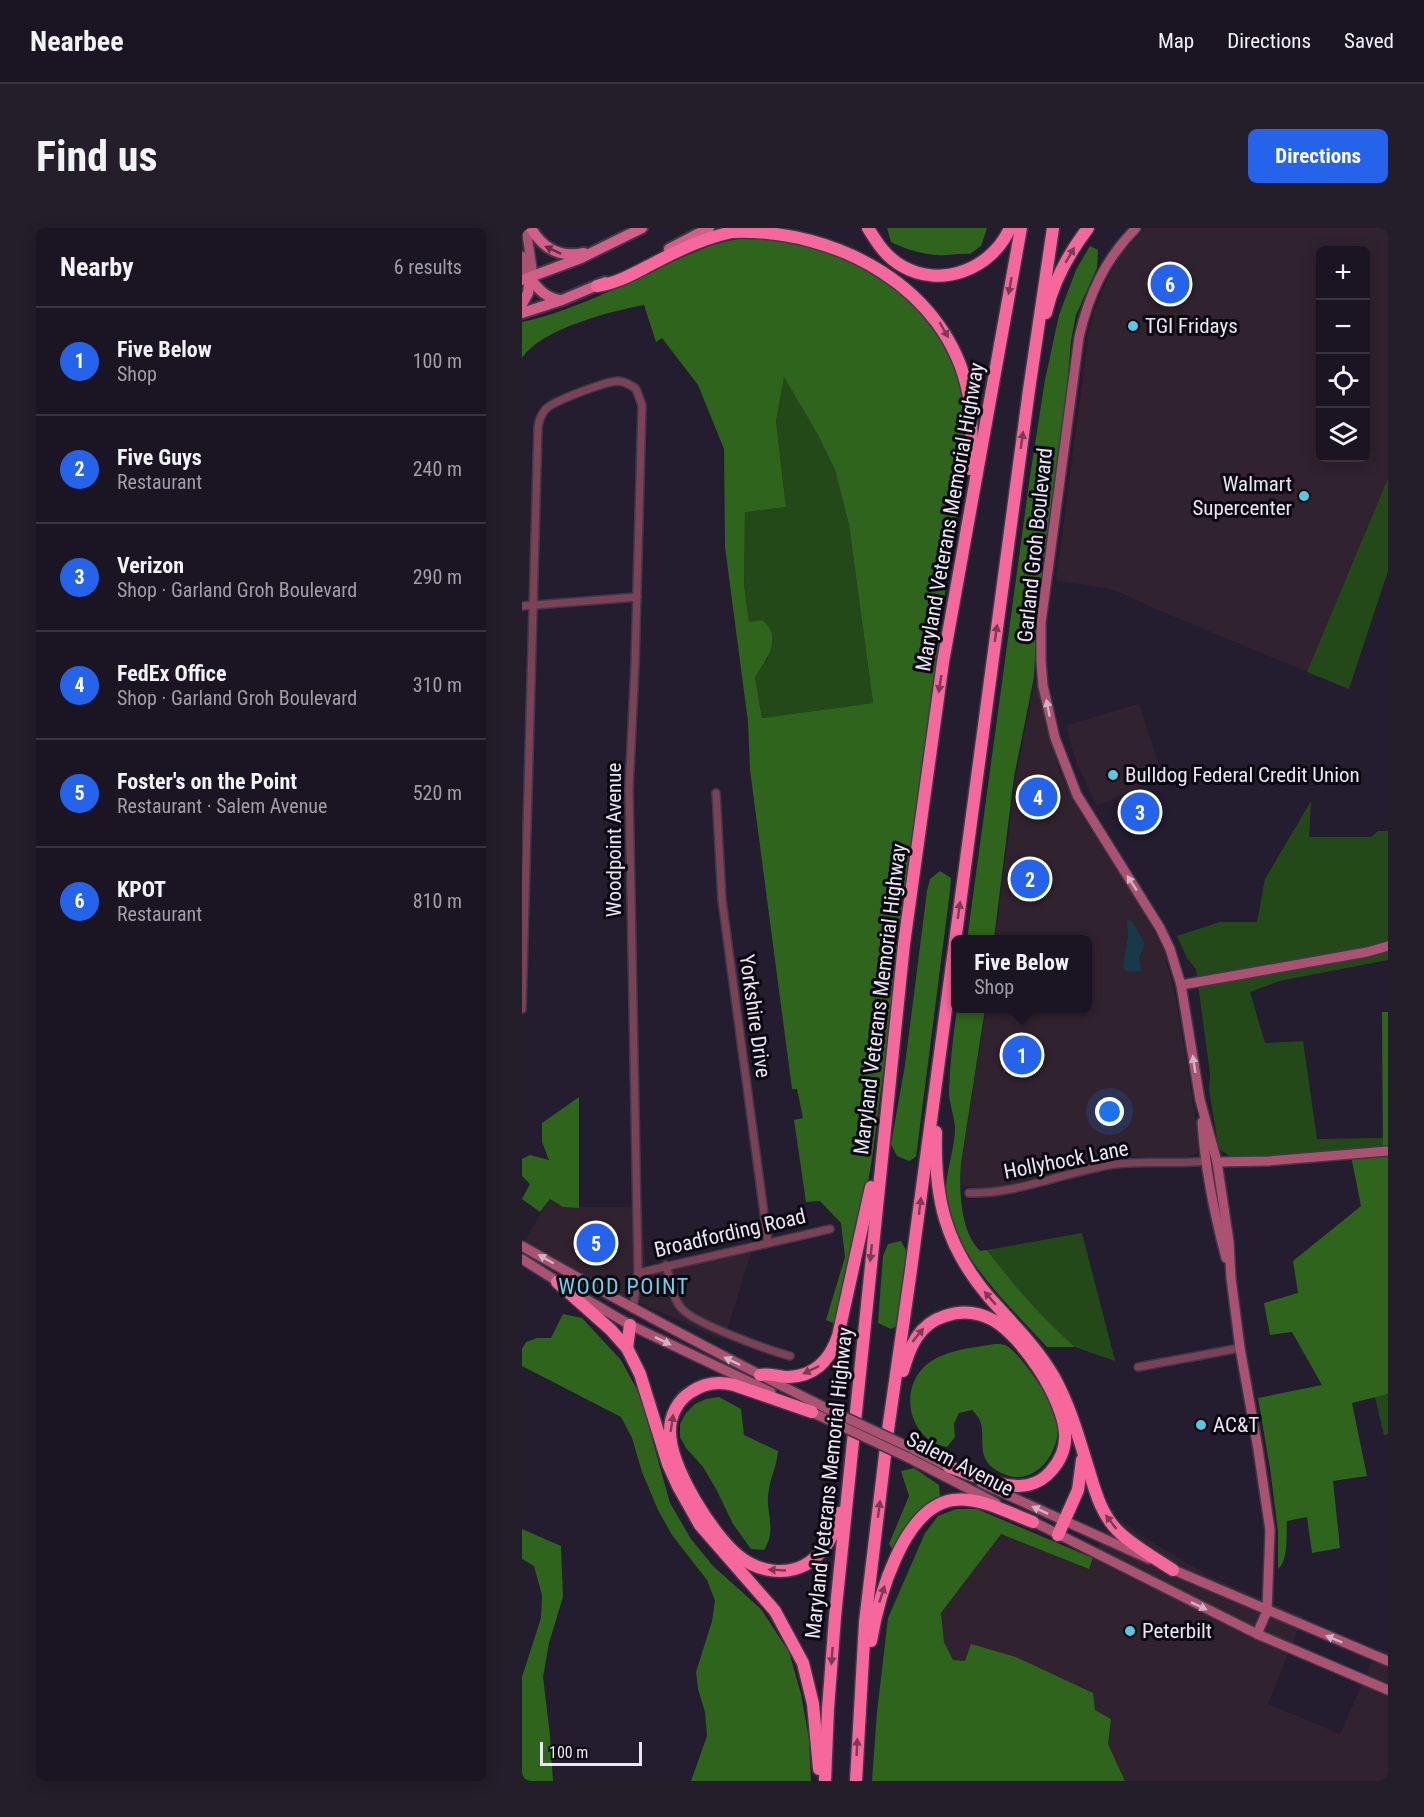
<!DOCTYPE html>
<html lang="en">
<head>
<meta charset="utf-8">
<style>
  :root { --surface:#1b1523; --page:#241e2b; --text:#f1f3f6; --muted:#a09fa6; --line:#393441; --accent:#2563eb }
  body { margin:0; font-family:"Roboto Condensed",sans-serif; background:var(--page); color:var(--text) }
  .controls { position:absolute; right:18px; top:18px; display:grid; overflow:hidden; border-radius:9px; box-shadow:0 3px 15px #0003 }
  .controls button { width:54px; height:54px; display:grid; place-items:center; padding:0; border:0; border-bottom:2px solid var(--line); background:var(--surface); color:var(--text); font:30px sans-serif }
  .scale { position:absolute; left:18px; bottom:15px; width:102px; box-sizing:border-box; padding-left:6px; border:3px solid #eae5f3; border-top:0; font-size:16px; line-height:21px; white-space:nowrap; color:#eae5f3; -webkit-text-stroke:4px #0b0811; paint-order:stroke }
  .you { position:absolute; left:588px; top:884px; width:21px; height:21px; margin:-15px; border:4px solid #fff; border-radius:50%; background:#1a73e8; box-shadow:0 0 0 9px #1a73e833 }
  .badge { display:grid; place-items:center; width:39px; height:39px; border-radius:50%; background:var(--accent); color:#fff; font-size:20px; font-weight:700 }
  .pin { position:absolute; translate:-50% -50%; border:3px solid #fff; box-shadow:0 2px 6px #0006 }
  .popup { position:absolute; left:429px; top:707px; width:141px; height:78px; box-sizing:border-box; display:grid; place-content:center; border-radius:9px; background:var(--surface); filter:drop-shadow(0 2px 4px #0005); font-size:20px; white-space:nowrap; color:var(--muted) }
  .popup b { font-size:22px; color:var(--text) }
  .popup::after { content:''; position:absolute; left:50%; top:100%; margin-left:-12px; border:12px solid transparent; border-top-color:var(--surface) }
  .list { margin:0; padding:0; list-style:none }
  h2 { display:flex; justify-content:space-between; align-items:center; height:78px; margin:0; padding:0 24px; font-size:26px }
  h2 small { font-size:20px; font-weight:400; color:var(--muted) }
  .list li { display:grid; grid-template-columns:39px 1fr auto; gap:18px; align-items:center; box-sizing:border-box; height:108px; padding:0 24px; border-top:2px solid var(--line) }
  .list b { display:block; font-size:22px; white-space:nowrap }
  .list p { margin:0; font-size:20px; white-space:nowrap; color:var(--muted) }
  .list em { font-size:20px; font-style:normal; color:var(--muted) }
  .icon { flex:none; width:33px; height:33px; fill:none; stroke:currentColor; stroke-width:2; stroke-linecap:round; stroke-linejoin:round }
  .map { position:relative; flex:none; width:866px; height:1553px; overflow:hidden; border-radius:9px }
  header { display:flex; align-items:center; gap:36px; box-sizing:border-box; height:84px; padding:0 30px; background:var(--surface); border-bottom:2px solid var(--line) }
  header strong { font-size:28px }
  nav { display:flex; gap:33px; margin-inline-start:auto; font-size:21px }
  .intro { display:flex; align-items:center; justify-content:space-between; box-sizing:border-box; height:144px; padding:0 36px }
  h1 { margin:0; font-size:42px }
  .button { padding:15px 27px; border-radius:9px; background:var(--accent); color:#fff; font-size:21px; font-weight:700 }
  main { display:flex; gap:36px; padding:0 36px }
  aside { flex:1; background:var(--surface); border-radius:9px; box-shadow:0 3px 15px #0003 }
  .map>svg:first-child { display:block }
</style>
</head>
<body>
<header>
<strong>Nearbee</strong>
<nav><a>Map</a><a>Directions</a><a>Saved</a></nav>
</header>
<div class="intro"><h1>Find us</h1><a class="button">Directions</a></div>
<main>
<aside>
<h2>Nearby<small>6 results</small></h2>
<ul class="list">
<li><span class="badge">1</span><div><b>Five Below</b><p>Shop</p></div><em>100 m</em></li>
<li><span class="badge">2</span><div><b>Five Guys</b><p>Restaurant</p></div><em>240 m</em></li>
<li><span class="badge">3</span><div><b>Verizon</b><p>Shop · Garland Groh Boulevard</p></div><em>290 m</em></li>
<li><span class="badge">4</span><div><b>FedEx Office</b><p>Shop · Garland Groh Boulevard</p></div><em>310 m</em></li>
<li><span class="badge">5</span><div><b>Foster's on the Point</b><p>Restaurant · Salem Avenue</p></div><em>520 m</em></li>
<li><span class="badge">6</span><div><b>KPOT</b><p>Restaurant</p></div><em>810 m</em></li>
</ul>
</aside>
<div class="map">
<svg width="866" height="1553" viewBox="0 0 866 1553">
  <rect width="100%" height="100%" fill="#241c2f"/>
  <g fill="#30222e" fill-rule="evenodd">
    <path d="M623,0H866V250L785,444L629,379L597,364L583,360L534,353L567,104L573,81L585,52L599,25ZM798,22H844V230H798Z"/>
    <path d="M513,451L538,545L559,586L623,686L642,723L655,776L678,919L674,926L662,931L611,929L588,932L462,962L439,957V935L464,781L566,780V712L473,711L494,548Z"/>
    <path d="M617,476L641,549L575,578L556,539L548,515L545,497Z"/>
    <path d="M28,971L41,979H120L124,1045L230,1022L202,1112L99,1067L2,1013Z"/>
    <path d="M599,1291L615,1305L685,1347L781,1389L746,1476L818,1506L856,1420L866,1424V1553H603L586,1516L589,1491L450,1416L443,1433L431,1432L422,1414L419,1385L479,1305L567,1341L583,1304Z"/>
  </g>
  <g fill="#244918">
    <path d="M262,148L295,205L313,242L327,297L351,475L240,490L233,449L246,430L227,395L222,357L223,283L264,279L254,193Z"/>
    <path d="M866,250V343L827,461L785,444Z"/>
    <path d="M789,573L787,609H849L856,603H866V732L757,753L728,764L743,815L781,813L795,911L861,910V926L719,936L697,921L687,862L688,846L674,741L665,730L655,708L698,694H735L743,651Z"/>
    <path d="M560,1005L593,1133L553,1119L517,1087L490,1055L465,1022Z"/>
    <path d="M866,1166V1206L862,1207L853,1169Z"/>
  </g>
  <g fill="#2e641b" fill-rule="evenodd">
    <path d="M365,0H465L459,18L448,26C436,25 425,28 415,27C399,26 383,21 369,14Z"/>
    <path d="M235,7L322,21L402,82L431,132L443,176L445,221L425,349L351,924L340,992L316,1097L304,1092L323,1029L319,995L298,973L284,974L272,892L281,890L275,861H270L228,542L226,494L203,319L202,221L176,157L140,110L134,114L122,77C89,83 19,101 0,130V94C65,80 124,43 185,19C201,13 219,11 235,7ZM262,149L295,205L313,242L327,297L351,475L240,490L233,449C245,432 261,408 240,392L227,394L222,357L223,284L264,279L254,193Z"/>
    <path d="M568,18L576,22L575,40L554,87L549,113L543,181L514,409L512,449L492,549L472,711L445,712L508,248L523,152L537,87L554,42Z"/>
    <path d="M418,643L429,650L428,663L394,929L387,933L375,928L369,916L383,837L405,663L408,651Z"/>
    <path d="M435,781H463L439,935C437,962 438,1003 458,1023L465,1022C492,1058 519,1089 553,1119H525C486,1076 424,1021 424,959C425,939 433,920 433,899C432,887 427,875 427,863C428,836 431,808 435,781Z"/>
    <path d="M860,784H866V1166L830,1175L845,1248L811,1253L818,1320L790,1325L785,1289L765,1293C764,1307 767,1332 756,1341V1303L748,1240L736,1170L800,1157L770,1104L748,1107L742,1075L776,1065L771,1033L839,978L829,928L861,925Z"/>
    <path d="M57,869V980L41,979L28,971L18,984L0,971L8,956L0,948V931L8,927L27,932L20,914V895Z"/>
    <path d="M379,1013L385,1024L375,1098L369,1101L356,1095L361,1028L366,1016Z"/>
    <path d="M41,1086L60,1090L99,1132L118,1167L148,1275L169,1311L191,1338L239,1381L267,1424L279,1466L287,1511L289,1553H169L185,1508L183,1484L176,1461L174,1444L190,1393L193,1373L185,1352L150,1307L136,1282L120,1244L110,1210L99,1189L0,1138V1121L4,1114L15,1110H29Z"/>
    <path d="M472,1116C476,1116 482,1116 485,1118C498,1125 536,1180 536,1195C538,1231 506,1266 471,1240C454,1227 464,1207 458,1193C457,1189 453,1185 450,1182L437,1185L432,1196L433,1209L425,1219C421,1218 415,1217 412,1215C385,1200 380,1160 402,1139C419,1122 450,1120 472,1116Z"/>
    <path d="M197,1169L219,1181L222,1207L256,1223C255,1237 249,1248 247,1261C242,1284 256,1300 242,1322L229,1321L211,1296L194,1261L181,1239L164,1220L158,1209V1196L164,1185L173,1176L184,1171Z"/>
    <path d="M392,1240L417,1257L418,1269L408,1273L372,1324L367,1316L387,1268L379,1243Z"/>
    <path d="M434,1281H455L571,1330L567,1341L479,1306L419,1385L422,1414L431,1432L443,1433L449,1416L494,1429L571,1465L573,1482L589,1491L586,1516L603,1553H350L355,1484L366,1390L403,1305L416,1288Z"/>
    <path d="M0,1301L39,1318L41,1369L27,1415L21,1449L28,1507L31,1553H0V1449L19,1390L20,1367L12,1338L0,1331Z"/>
  </g>
  <path fill="#163a48" d="M609,692L623,716L617,729L619,743H604L601,740L606,708L605,693Z"/>
  <g fill="none" stroke-linecap="round" stroke-linejoin="round">
    <defs>
      <g id="street">
        <path d="M0,378L115,369"/>
        <path d="M194,565L200,672L246,1015"/>
        <path d="M0,781L16,199C17,192 19,187 23,182C30,173 85,153 97,153C103,154 109,157 114,161L120,177L113,436L107,561L116,1045L111,1081"/>
        <path d="M447,965C497,966 545,943 594,936C623,932 653,937 682,933"/>
        <path d="M144,1037C148,1051 150,1070 160,1081C174,1096 246,1122 268,1128"/>
        <path d="M116,1045L308,1001"/>
        <path d="M616,1139L718,1120"/>
      </g>
      <g id="secondary">
        <path d="M4,0L10,40L8,50"/>
        <path d="M614,0C583,31 567,66 557,109L519,395V433L521,458L533,510L555,567L638,700L648,721L659,757L678,872L695,934L707,1014L709,1050L718,1120L736,1221L748,1302L745,1383L735,1406"/>
        <path d="M0,28L3,42L8,50"/>
        <path d="M659,757L845,724L866,718"/>
        <path d="M680,894C683,941 692,985 704,1030"/>
        <path d="M695,934L746,933L866,923"/>
        <path d="M0,1018C103,1077 207,1132 314,1185"/>
        <path d="M0,1031L41,1057"/>
        <path d="M55,1066L108,1097L249,1164"/>
        <path d="M285,1182L313,1195"/>
        <path d="M387,1219L430,1241"/>
        <path d="M385,1229L474,1275"/>
        <path d="M459,1255L627,1331"/>
        <path d="M508,1292L735,1406L866,1462"/>
        <path d="M647,1340L866,1433"/>
      </g>
      <g id="primary">
        <path d="M9,0C21,21 38,30 62,25"/>
        <path d="M147,21L187,0"/>
        <path d="M8,50C16,61 24,70 38,72"/>
        <path d="M0,52L59,30L120,0"/>
        <path d="M0,76L6,65L8,50"/>
        <path d="M0,85L40,72L83,54"/>
      </g>
      <g id="highway">
        <path d="M346,0C355,15 364,29 380,38C419,61 470,41 488,0"/>
        <path d="M75,58C97,55 114,44 134,34C158,21 183,10 210,4C316,0 425,61 446,164C451,189 450,216 448,241"/>
        <path d="M524,85C531,54 547,25 566,0"/>
        <path d="M414,904C412,969 423,1017 466,1068C489,1094 514,1118 532,1149C547,1176 555,1204 564,1233C572,1258 577,1284 596,1303C611,1318 633,1330 651,1342"/>
        <path d="M35,1054L89,1102L105,1120"/>
        <path d="M108,1097L105,1120L118,1146L146,1236L156,1258L178,1297L253,1383L281,1435L291,1476L297,1541"/>
        <path d="M381,1143C388,1118 397,1096 423,1088C440,1082 456,1084 471,1092C501,1109 541,1171 543,1205C544,1219 539,1232 529,1243C524,1249 515,1255 506,1257C481,1262 450,1246 427,1239"/>
        <path d="M238,1147C248,1145 256,1149 267,1149C293,1148 308,1132 316,1108L349,959"/>
        <path d="M290,1184L212,1157C197,1153 182,1155 169,1164C156,1172 148,1187 148,1203C148,1239 190,1307 218,1329C236,1343 262,1348 283,1337C303,1325 313,1307 317,1285"/>
        <path d="M536,1307L556,1262L560,1232"/>
        <path d="M349,1413C356,1371 381,1279 431,1272C457,1268 487,1285 511,1294"/>
        <path d="M303,1553L306,1481L313,1389L382,716L421,434L499,0"/>
        <path d="M334,1553L343,1394L366,1202L388,1049L507,162L531,0"/>
      </g>
    </defs>
    <use href="#street" stroke="#40384a" stroke-width="10"/>
    <use href="#secondary" stroke="#40384a" stroke-width="12"/>
    <use href="#primary" stroke="#40384a" stroke-width="14"/>
    <use href="#highway" stroke="#40384a" stroke-width="15"/>
    <use href="#street" stroke="#7a4254" stroke-width="7"/>
    <use href="#secondary" stroke="#ac5271" stroke-width="9"/>
    <use href="#primary" stroke="#d35e87" stroke-width="10"/>
    <use href="#highway" stroke="#f6689c" stroke-width="12"/>
    <defs>
      <g id="secondary-bridge">
        <path d="M314,1185L387,1219"/>
        <path d="M313,1195L385,1229"/>
      </g>
    </defs>
    <use href="#secondary-bridge" stroke="#40384a" stroke-width="12" stroke-linecap="butt"/>
    <use href="#secondary-bridge" stroke="#ac5271" stroke-width="9"/>
  </g>
  <defs><path id="oneway-solid" d="M-6-.8H1V-3.2L6.5 0L1 3.2V.8H-6Z" transform="scale(1.5)"/></defs>
  <use fill="#652f46" href="#oneway-solid" transform="translate(31 22) rotate(-155)"/>
  <g fill="#803856">
    <use href="#oneway-solid" transform="translate(548 27) rotate(-60)"/>
    <use href="#oneway-solid" transform="translate(488 58) rotate(100)"/>
    <use href="#oneway-solid" transform="translate(422 102) rotate(60)"/>
    <use href="#oneway-solid" transform="translate(500 212) rotate(-82)"/>
    <use href="#oneway-solid" transform="translate(474 405) rotate(-82)"/>
    <use href="#oneway-solid" transform="translate(418 456) rotate(99)"/>
    <use href="#oneway-solid" transform="translate(437 682) rotate(-82)"/>
    <use href="#oneway-solid" transform="translate(398 978) rotate(-83)"/>
    <use href="#oneway-solid" transform="translate(349 1025) rotate(96)"/>
    <use href="#oneway-solid" transform="translate(468 1070) rotate(-131)"/>
    <use href="#oneway-solid" transform="translate(396 1107) rotate(-51)"/>
    <use href="#oneway-solid" transform="translate(289 1142) rotate(154)"/>
    <use href="#oneway-solid" transform="translate(150 1195) rotate(-81)"/>
    <use href="#oneway-solid" transform="translate(357 1281) rotate(-83)"/>
    <use href="#oneway-solid" transform="translate(589 1294) rotate(-128)"/>
    <use href="#oneway-solid" transform="translate(255 1342) rotate(-177)"/>
    <use href="#oneway-solid" transform="translate(360 1366) rotate(-72)"/>
    <use href="#oneway-solid" transform="translate(310 1428) rotate(94)"/>
    <use href="#oneway-solid" transform="translate(335 1519) rotate(-88)"/>
  </g>
  <g fill="#d4b2c6">
    <use href="#oneway-solid" transform="translate(526 480) rotate(-101)"/>
    <use href="#oneway-solid" transform="translate(610 655) rotate(-123)"/>
    <use href="#oneway-solid" transform="translate(672 836) rotate(-99)"/>
    <use href="#oneway-solid" transform="translate(24 1031) rotate(-150)"/>
    <use href="#oneway-solid" transform="translate(141 1113) rotate(26)"/>
    <use href="#oneway-solid" transform="translate(210 1133) rotate(-154)"/>
    <use href="#oneway-solid" transform="translate(518 1282) rotate(-155)"/>
    <use href="#oneway-solid" transform="translate(677 1378) rotate(26)"/>
    <use href="#oneway-solid" transform="translate(812 1411) rotate(-157)"/>
  </g>
  <g fill="#56c9e0" stroke="#0b0811" stroke-width="2">
    <circle cx="611" cy="98" r="6"/>
    <circle cx="782" cy="268" r="6"/>
    <circle cx="591" cy="547" r="6"/>
    <circle cx="679" cy="1197" r="6"/>
    <circle cx="608" cy="1403" r="6"/>
  </g>
  <g text-anchor="middle" dominant-baseline="central" stroke-width="6" stroke-linejoin="round" paint-order="stroke">
    <g font-size="21" fill="#eae5f3" stroke="#0b0811" text-anchor="start">
      <text x="623" y="98">TGI Fridays</text>
      <text x="770" y="256" text-anchor="end">Walmart<tspan x="770" dy="24">Supercenter</tspan></text>
      <text x="603" y="547">Bulldog Federal Credit Union</text>
      <text x="691" y="1197">AC&amp;T</text>
      <text x="620" y="1403">Peterbilt</text>
    </g>
    <g font-size="21" fill="#eae5f3" stroke="#0b0811">
      <text transform="translate(428 289) rotate(-80)">Maryland Veterans Memorial Highway</text>
      <text transform="translate(513 317) rotate(-84)">Garland Groh Boulevard</text>
      <text transform="translate(92 612) rotate(-90)">Woodpoint Avenue</text>
      <text transform="translate(358 771) rotate(-83)">Maryland Veterans Memorial Highway</text>
      <text transform="translate(233 788) rotate(82)">Yorkshire Drive</text>
      <text transform="translate(544 932) rotate(-11)">Hollyhock Lane</text>
      <text transform="translate(208 1005) rotate(-13)">Broadfording Road</text>
      <text transform="translate(438 1236) rotate(27)">Salem Avenue</text>
      <text transform="translate(307 1255) rotate(-84)">Maryland Veterans Memorial Highway</text>
    </g>
    <g font-size="22" letter-spacing="1.5" fill="#6bd2e7" stroke="#0b0811">
      <text x="102" y="1058">WOOD POINT</text>
    </g>
  </g>
</svg>
<div class="controls">
<button>+</button>
<button>−</button>
<button><svg class="icon" aria-label="locate" viewBox="0 0 24 24"><circle cx="12" cy="12" r="6"/><path d="M12 2v4M12 18v4M2 12h4M18 12h4"/></svg></button>
<button><svg class="icon" aria-label="layers" viewBox="0 0 24 24"><path d="M12 4l9 5-9 5-9-5zM3 14l9 5 9-5"/></svg></button>
</div>
<div class="scale">100 m</div>
<div class="you"></div>
<div class="pin badge" style="left:500px;top:827px">1</div>
<div class="popup"><b>Five Below</b>Shop</div>
<div class="pin badge" style="left:508px;top:651px">2</div>
<div class="pin badge" style="left:618px;top:584px">3</div>
<div class="pin badge" style="left:516px;top:569px">4</div>
<div class="pin badge" style="left:74px;top:1015px">5</div>
<div class="pin badge" style="left:648px;top:56px">6</div>
</div>
</main>
</body>
</html>
